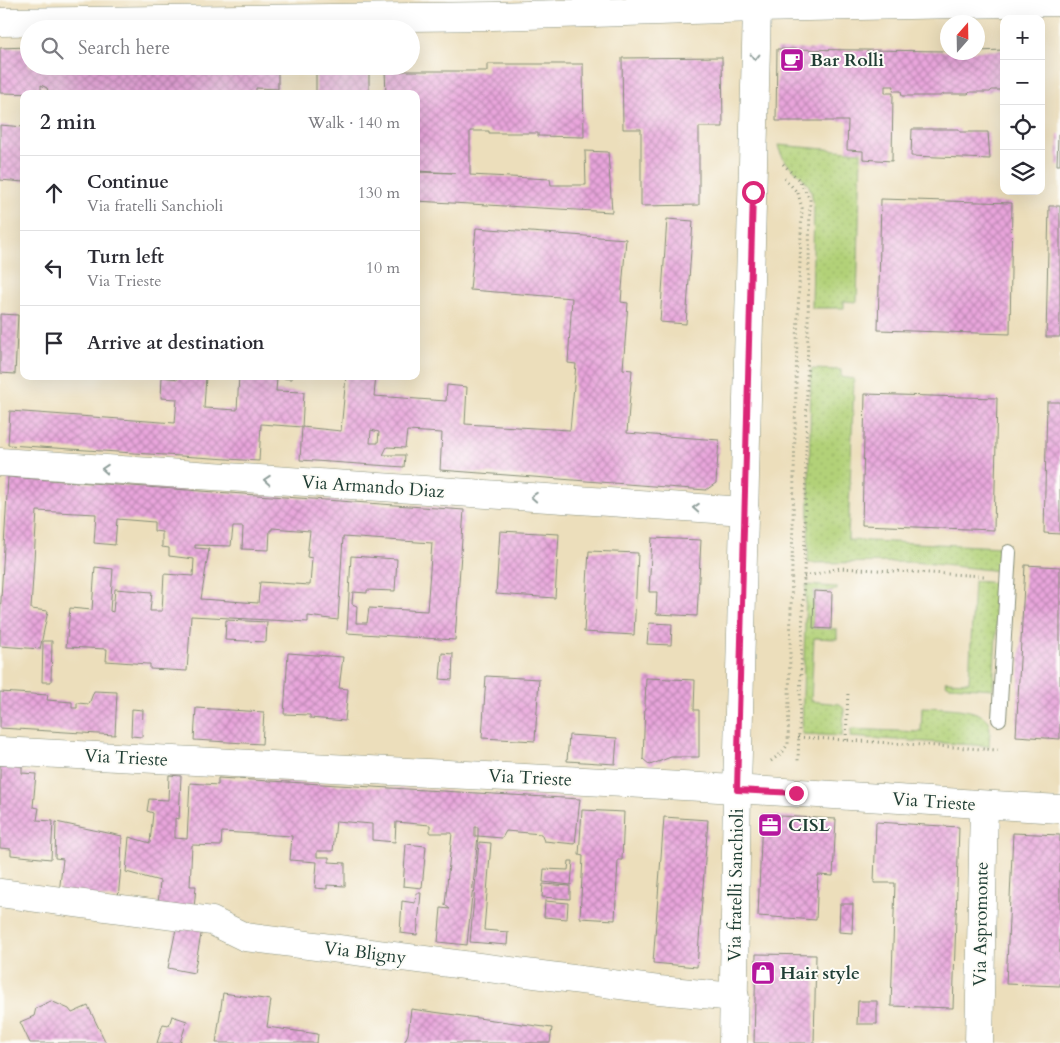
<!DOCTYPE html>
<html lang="en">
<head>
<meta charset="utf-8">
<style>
  :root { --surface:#fff; --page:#f2f2f3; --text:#2b2b33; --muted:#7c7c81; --line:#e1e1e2 }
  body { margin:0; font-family:Cardo,serif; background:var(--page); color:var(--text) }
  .controls { position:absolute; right:15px; top:15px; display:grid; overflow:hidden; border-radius:10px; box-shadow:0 5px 20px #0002 }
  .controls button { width:45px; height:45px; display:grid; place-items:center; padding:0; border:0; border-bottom:1px solid var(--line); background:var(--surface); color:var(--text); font:25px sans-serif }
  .compass { position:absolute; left:940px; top:15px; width:45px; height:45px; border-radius:50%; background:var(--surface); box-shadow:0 5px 20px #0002; rotate:20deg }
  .stop { position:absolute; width:15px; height:15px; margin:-11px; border:4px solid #db2777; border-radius:50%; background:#fff }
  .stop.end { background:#db2777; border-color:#fff; box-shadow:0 1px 5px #0008 }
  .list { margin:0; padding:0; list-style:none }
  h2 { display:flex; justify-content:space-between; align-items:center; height:65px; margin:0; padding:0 20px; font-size:21px }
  h2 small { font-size:16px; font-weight:400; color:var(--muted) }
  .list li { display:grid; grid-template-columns:32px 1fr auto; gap:15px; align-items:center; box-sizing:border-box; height:75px; padding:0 20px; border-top:1px solid var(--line) }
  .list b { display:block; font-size:19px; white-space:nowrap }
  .list p { margin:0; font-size:16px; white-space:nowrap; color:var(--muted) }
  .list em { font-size:16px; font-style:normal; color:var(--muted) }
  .icon { flex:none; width:28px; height:28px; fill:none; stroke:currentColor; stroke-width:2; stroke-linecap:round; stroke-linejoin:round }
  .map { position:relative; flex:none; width:1060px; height:1043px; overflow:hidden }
  .search { position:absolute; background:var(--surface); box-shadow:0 5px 20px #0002; left:20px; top:20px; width:400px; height:55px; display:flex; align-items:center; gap:12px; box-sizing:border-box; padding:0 18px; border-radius:28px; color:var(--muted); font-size:19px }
  .panel { position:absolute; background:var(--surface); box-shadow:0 5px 20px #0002; left:20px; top:90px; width:400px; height:290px; border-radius:10px }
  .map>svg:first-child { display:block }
</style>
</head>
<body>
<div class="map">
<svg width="1060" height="1043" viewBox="0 0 1060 1043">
  <defs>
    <pattern id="grass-dots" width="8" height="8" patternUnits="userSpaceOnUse" patternTransform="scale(1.25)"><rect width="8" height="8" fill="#b2d178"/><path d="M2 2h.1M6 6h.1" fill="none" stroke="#99b468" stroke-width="1.8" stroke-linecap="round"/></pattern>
    <pattern id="building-cross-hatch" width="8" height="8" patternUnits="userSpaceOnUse" patternTransform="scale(1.25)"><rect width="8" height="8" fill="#e9a5dc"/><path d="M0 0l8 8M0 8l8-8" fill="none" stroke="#bc88b3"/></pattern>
  </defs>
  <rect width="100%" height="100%" fill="#fdfcf7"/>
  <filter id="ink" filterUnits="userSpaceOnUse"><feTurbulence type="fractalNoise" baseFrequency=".02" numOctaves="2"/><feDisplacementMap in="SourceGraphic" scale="10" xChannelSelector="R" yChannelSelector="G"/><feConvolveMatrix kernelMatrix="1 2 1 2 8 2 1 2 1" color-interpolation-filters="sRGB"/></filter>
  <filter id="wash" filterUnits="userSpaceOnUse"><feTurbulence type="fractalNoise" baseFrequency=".0096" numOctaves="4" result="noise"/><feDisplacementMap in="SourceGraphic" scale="20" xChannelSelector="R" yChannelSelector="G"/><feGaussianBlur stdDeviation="1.12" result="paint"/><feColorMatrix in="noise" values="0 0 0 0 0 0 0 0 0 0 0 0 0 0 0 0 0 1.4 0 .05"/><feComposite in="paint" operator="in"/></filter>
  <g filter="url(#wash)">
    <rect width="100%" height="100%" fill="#ecdebb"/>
    <g fill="url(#grass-dots)" stroke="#688756">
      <path d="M778,145L861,152L857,302L844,301V308H812L814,207C812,198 812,190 807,183C796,168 783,166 778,145Z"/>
      <path d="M811,369L841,370V377L854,379L848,540L1003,547L1001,553L1000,571L914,562L808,563Z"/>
      <path d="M974,581L999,583L993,689L950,686L947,685L945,681L969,682Z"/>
      <path d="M806,585L837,587V590H833L832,592L814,591L813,628L837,629V639L814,638L811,701L840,704L844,709L842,736L802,734Z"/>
      <path d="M922,707C938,708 981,706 989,723C991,729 989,739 989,746L850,737L851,729L921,732Z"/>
    </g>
    <g id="blocks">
      <g fill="url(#building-cross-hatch)" fill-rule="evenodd">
        <path d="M29,47V66H278V89L256,88V94H49L47,88L41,85V94L0,93V48Z"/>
        <path d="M777,49L948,51V52L1004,50V90H992L990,92H970L968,94H944L940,96H902L901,91H893L894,86H885V93H893L892,161L863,159V151L847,150L848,121H776Z"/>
        <path d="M722,57L723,127H699V205L641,206V129H623L622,58Z"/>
        <path d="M487,64H583L584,137L538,136V133H489V131H470V175L550,179L551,185H586L585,151L608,152L612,212L416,201V172L455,173L416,171V94H386L385,71H487Z"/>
        <rect x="316" y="66" width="53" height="28"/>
        <path d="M0,125L24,127V182L0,180Z"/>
        <path d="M912,129H959L960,132H988L990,159L911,156Z"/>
        <path d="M1058,134H1060V165H1057Z"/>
        <path d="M881,199L1012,203L1010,334L878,330Z"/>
        <path d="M1049,206H1060V337H1046Z"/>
        <path d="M667,219L693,221L686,324L660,322Z"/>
        <path d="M476,228L626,239L621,302L628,303L623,369L632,370L627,433L719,440L716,483L706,490L440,470L442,433L407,431L405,448L387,447L383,455H405L404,467L300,460L302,427L341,431L346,376H376L374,396L446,401L447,385L467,387L465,424L570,430L576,364L568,363L572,298L470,290ZM371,430L379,432L378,443H370Z"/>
        <path d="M0,314L18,315L15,374L0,373Z"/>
        <path d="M178,376H206L204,408L237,410L239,376H292V379L277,378L276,391L304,392L302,427L261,424L259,461L8,445L10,411L175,423L177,399L161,398L162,377L178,379Z"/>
        <path d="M865,394L997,398L994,530L862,525Z"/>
        <path d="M1047,402H1060V534L1044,533Z"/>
        <path d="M8,477L464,510L455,640L347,633L351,556L397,559L395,591L367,590V593L353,592L352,604L357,606L356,623H367L369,608L427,611L432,543L343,537L338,620L308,616V622L191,616L187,671L150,669V664H147L106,661L107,649L66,647L70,608L92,610L95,567L113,569L110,611L113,612L115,589L152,592L150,611H162L164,574L193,576L194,559L169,556V548L162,547V532L154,531V522L117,519L115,545L94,543L96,514L37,511L31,609L48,611L40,649L0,646V616ZM233,527H243L242,549L269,550L270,530H272V528L310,531L307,557L312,558L310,585L260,582L258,603L201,599L209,549L195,548V545L231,546Z"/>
        <path d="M500,531L559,534L555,598L496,594Z"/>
        <path d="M652,538L701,540L697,616L656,614L657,592H649Z"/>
        <path d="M589,551L638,553L634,635L584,632Z"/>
        <path d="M1025,565L1060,567V739L1016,736Z"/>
        <path d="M814,591L832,592L831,629L813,628Z"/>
        <path d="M226,620L267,622L266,642L225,640Z"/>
        <path d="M649,623L672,624L671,645L647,644Z"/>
        <path d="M43,641H52L51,682H42Z"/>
        <path d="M288,653L343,657L339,688L348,689L345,721L310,718V715L284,714Z"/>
        <path d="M442,653L453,654L452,680L440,679Z"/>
        <path d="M486,676L539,679L535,741L482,738Z"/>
        <path d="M646,678L695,680L694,710H699V757H671L650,765L643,759Z"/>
        <path d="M94,691L117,692L115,735L0,728V692L48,695L47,700L72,702V708H77V703L89,704Z"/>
        <path d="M196,708L264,712L262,744L194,740Z"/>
        <path d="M132,709L143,710L142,737L131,736Z"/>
        <path d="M569,735L617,738L615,764L567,761Z"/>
        <path d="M0,765L22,766V773L36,774L33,807L39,808L37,820L53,821L51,859L11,855V849L0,848Z"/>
        <path d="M169,775L181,776L179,819L175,818V838L187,839L190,783L218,785V778L580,799L575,844L544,841L541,834L506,831L502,838L478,836V827H475V836H478L467,945L438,942L441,908L450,909L445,905L452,833H430V825L396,822L395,842L372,840V824L336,821L333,851H317V857H329V862L345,863V886L327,885V889L315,888L317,862L290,860L292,836L222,832L221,846L192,845L190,886H196L194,909L158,906L160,881L126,872L129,837L150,843L153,813L147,811L149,799L168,800Z"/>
        <path d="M582,810L624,812L622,860H618L615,920L580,918L583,856L579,855Z"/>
        <path d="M762,815L836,819L833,876L818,875L816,920L758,916Z"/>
        <path d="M664,817L708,820L697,967L653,963Z"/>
        <path d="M56,822L122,836L121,866L118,899L59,893L63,859L55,858Z"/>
        <path d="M876,822L959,827L953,1008L891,1006L895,883H874Z"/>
        <path d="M1013,833L1060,835V986L1006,984Z"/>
        <path d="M479,842L491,843L484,930L508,932L507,945L470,942Z"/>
        <path d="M406,844L426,846L422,888L403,886Z"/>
        <path d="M569,861H573L571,885L543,882L544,869L568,870Z"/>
        <path d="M543,884L570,886V899L542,897Z"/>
        <path d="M416,893H421L417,935L400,933L402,901L415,903Z"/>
        <path d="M545,901L568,903L567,919L544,917Z"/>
        <path d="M840,904H853L852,933L839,932Z"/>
        <path d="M177,924L202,929L194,973L168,968Z"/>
        <path d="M756,954L816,955L814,1043H754Z"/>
        <path d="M223,993L271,1000L267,1027L318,1034L317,1043H216Z"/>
        <path d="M51,1001L69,1009L72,1013L88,1006L106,1043H30L20,1022L34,1016L36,1008Z"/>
        <path d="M858,1001H877V1024H857Z"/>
        <path d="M411,1009L552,1028L550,1043H404L408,1034Z"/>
        <path d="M172,1016L187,1021L180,1043H157L163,1024L169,1025Z"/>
      </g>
    </g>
  </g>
  <g filter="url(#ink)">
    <use href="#blocks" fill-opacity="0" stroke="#868e78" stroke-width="1"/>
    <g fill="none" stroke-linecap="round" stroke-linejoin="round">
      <defs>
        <path id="service" d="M999,719L1009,552"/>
        <g id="minor">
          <path d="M0,22L493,16L757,8L1060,2"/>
          <path d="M0,462L745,511"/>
          <path d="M0,751L702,787L1060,809"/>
          <path d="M0,893L212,921L245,937L659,990L735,997"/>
          <path d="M733,1043L737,790L757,8"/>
          <path d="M979,1043L984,805"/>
        </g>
      </defs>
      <use href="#service" stroke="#868e78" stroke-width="16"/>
      <use href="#minor" stroke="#868e78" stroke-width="29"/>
      <g stroke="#868e78" stroke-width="3" stroke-dasharray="1 4" stroke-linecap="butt">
        <path d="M783,164L799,180L810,199L804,577L798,761"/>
        <path d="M804,577L840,568L984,576"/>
        <path d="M798,737L998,750"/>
        <path d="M846,740L848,692"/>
        <path d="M771,761L782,753L788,744L797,341L802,208L798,193L783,177"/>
      </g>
      <use href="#service" stroke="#fff" stroke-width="14"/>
      <use href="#minor" stroke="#fff" stroke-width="28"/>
    </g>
    <defs><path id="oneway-chevron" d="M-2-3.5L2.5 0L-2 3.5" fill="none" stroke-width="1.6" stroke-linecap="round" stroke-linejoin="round" transform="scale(1.25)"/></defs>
    <g stroke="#8f9e9a">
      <use href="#oneway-chevron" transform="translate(755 57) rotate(91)"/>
      <use href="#oneway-chevron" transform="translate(105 469) rotate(-176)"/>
      <use href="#oneway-chevron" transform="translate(267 480) rotate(-176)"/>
      <use href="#oneway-chevron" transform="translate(534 497) rotate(-176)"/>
      <use href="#oneway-chevron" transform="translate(696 508) rotate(-176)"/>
    </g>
  </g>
  <g fill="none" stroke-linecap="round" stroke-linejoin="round" filter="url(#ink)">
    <path stroke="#db2777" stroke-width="6" d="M753,192L737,790L796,793"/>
  </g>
  <defs>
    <symbol id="cafe-square" viewBox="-11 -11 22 22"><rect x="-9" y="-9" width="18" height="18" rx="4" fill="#b5179e" stroke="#fdfcf7"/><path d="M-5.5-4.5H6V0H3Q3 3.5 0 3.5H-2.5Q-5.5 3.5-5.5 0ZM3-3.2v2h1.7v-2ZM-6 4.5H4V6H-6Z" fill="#fff"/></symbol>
    <symbol id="office-square" viewBox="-11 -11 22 22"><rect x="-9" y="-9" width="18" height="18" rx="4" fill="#b5179e" stroke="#fdfcf7"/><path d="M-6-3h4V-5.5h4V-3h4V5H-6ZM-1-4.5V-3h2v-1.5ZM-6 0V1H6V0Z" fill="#fff"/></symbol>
    <symbol id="shop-square" viewBox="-11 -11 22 22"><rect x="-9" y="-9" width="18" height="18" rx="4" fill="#b5179e" stroke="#fdfcf7"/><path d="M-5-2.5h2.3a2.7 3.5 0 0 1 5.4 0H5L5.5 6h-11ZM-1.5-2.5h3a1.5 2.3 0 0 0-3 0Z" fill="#fff"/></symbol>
  </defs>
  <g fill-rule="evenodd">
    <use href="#cafe-square" x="778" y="46" width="28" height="28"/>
    <use href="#office-square" x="756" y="811" width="28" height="28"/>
    <use href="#shop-square" x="749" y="959" width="28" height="28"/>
  </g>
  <g text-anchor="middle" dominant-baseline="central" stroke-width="4" stroke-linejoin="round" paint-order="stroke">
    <g font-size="18" font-weight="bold" fill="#1f3d34" stroke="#fdfcf7" text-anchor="start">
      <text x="810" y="60">Bar Rolli</text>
      <text x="788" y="825">CISL</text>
      <text x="780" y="973">Hair style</text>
    </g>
    <g font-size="18" fill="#1f3d34" stroke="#fdfcf7">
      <text transform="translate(373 487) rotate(4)">Via Armando Diaz</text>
      <text transform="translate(126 758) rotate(3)">Via Trieste</text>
      <text transform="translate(530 778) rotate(3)">Via Trieste</text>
      <text transform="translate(934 802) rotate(4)">Via Trieste</text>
      <text transform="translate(736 885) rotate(-89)">Via fratelli Sanchioli</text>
      <text transform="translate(981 924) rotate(-89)">Via Aspromonte</text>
      <text transform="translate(365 953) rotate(7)">Via Bligny</text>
    </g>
  </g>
</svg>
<div class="controls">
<button>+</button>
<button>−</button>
<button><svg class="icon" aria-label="locate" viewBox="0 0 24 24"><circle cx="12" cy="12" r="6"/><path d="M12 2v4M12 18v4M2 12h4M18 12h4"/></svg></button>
<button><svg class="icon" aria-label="layers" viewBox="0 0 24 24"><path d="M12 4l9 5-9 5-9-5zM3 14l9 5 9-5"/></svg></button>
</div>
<svg class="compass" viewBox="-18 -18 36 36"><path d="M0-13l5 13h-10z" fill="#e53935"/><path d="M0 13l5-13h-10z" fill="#7c7c81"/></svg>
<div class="stop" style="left:753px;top:192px"></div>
<div class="stop end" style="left:796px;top:793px"></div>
<div class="search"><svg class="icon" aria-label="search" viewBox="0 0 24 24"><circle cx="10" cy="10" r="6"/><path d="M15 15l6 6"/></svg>Search here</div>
<section class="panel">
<h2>2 min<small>Walk · 140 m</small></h2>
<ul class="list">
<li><svg class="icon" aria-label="ahead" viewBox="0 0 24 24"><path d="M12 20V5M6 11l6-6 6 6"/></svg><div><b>Continue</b><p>Via fratelli Sanchioli</p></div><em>130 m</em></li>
<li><svg class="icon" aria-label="left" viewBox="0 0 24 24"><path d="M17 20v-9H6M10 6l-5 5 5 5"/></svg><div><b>Turn left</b><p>Via Trieste</p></div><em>10 m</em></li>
<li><svg class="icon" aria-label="arrive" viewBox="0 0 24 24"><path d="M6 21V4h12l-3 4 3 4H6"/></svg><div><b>Arrive at destination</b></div></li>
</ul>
</section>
</div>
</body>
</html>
